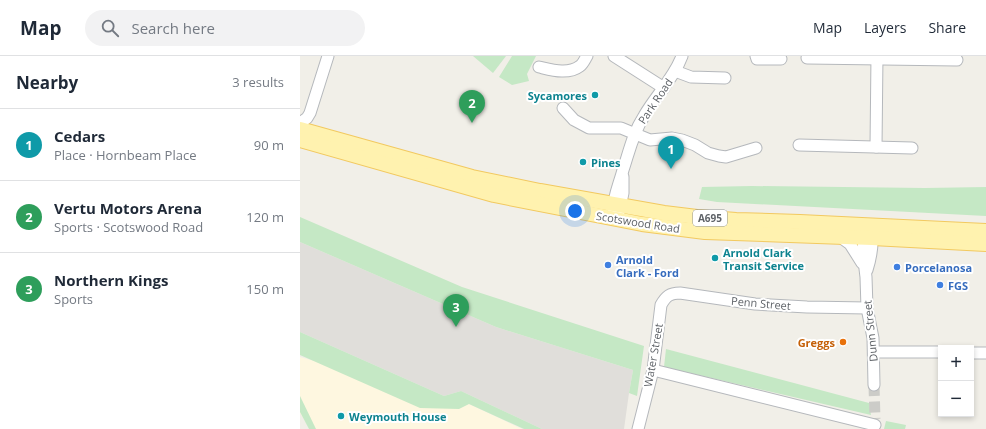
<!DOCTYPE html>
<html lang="en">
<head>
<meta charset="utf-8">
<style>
  :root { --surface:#fff; --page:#f2f2f3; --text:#1f2937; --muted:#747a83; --line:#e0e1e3; --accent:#ea4335 }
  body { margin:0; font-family:"Open Sans",sans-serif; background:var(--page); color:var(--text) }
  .controls { position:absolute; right:12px; bottom:12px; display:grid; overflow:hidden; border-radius:0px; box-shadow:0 2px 6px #0003 }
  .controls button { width:36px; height:36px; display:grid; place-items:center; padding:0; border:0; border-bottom:1px solid var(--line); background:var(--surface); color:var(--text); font:20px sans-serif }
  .you { position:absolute; left:275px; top:155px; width:14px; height:14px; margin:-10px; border:3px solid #fff; border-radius:50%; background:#1a73e8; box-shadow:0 0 0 6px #1a73e833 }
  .badge { display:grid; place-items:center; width:26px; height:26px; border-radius:50%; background:var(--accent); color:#fff; font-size:13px; font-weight:700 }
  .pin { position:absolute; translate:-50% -33px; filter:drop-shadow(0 1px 2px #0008) }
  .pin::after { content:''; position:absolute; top:21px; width:14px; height:12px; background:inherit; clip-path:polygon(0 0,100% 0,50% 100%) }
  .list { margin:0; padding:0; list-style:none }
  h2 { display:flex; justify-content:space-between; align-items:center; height:52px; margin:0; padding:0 16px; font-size:17px }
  h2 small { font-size:13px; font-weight:400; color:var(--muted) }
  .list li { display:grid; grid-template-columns:26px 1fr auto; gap:12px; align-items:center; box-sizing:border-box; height:72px; padding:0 16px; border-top:1px solid var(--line) }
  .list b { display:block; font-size:15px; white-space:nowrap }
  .list p { margin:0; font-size:13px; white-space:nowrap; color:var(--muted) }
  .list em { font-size:13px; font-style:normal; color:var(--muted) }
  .icon { flex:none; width:22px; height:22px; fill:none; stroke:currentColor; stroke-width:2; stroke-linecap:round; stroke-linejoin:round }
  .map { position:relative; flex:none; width:686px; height:373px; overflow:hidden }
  header { display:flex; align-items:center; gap:24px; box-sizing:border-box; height:56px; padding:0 20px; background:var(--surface); border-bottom:1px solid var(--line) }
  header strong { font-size:19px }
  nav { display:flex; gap:22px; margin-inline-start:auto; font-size:14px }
  .search { width:280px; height:36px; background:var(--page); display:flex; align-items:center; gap:10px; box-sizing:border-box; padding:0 14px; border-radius:22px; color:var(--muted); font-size:15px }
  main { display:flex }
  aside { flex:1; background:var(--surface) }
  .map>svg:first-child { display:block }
</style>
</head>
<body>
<header>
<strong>Map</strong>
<div class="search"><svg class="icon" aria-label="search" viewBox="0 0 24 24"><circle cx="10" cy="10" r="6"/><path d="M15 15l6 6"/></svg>Search here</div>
<nav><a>Map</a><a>Layers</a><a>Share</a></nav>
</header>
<main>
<aside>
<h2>Nearby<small>3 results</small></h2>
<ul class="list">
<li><span class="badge" style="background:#0f9aa8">1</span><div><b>Cedars</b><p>Place · Hornbeam Place</p></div><em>90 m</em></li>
<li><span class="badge" style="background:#2e9e5b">2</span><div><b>Vertu Motors Arena</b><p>Sports · Scotswood Road</p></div><em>120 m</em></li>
<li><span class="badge" style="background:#2e9e5b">3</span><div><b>Northern Kings</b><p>Sports</p></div><em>150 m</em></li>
</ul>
</aside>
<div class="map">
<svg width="686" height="373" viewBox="0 0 686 373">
  <rect width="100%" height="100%" fill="#f1efe8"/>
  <path fill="#fef7e0" d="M0,301L169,348L222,373H10L0,357Z"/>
  <path fill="#e0deda" d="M0,186L196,271L333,314L329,337L324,373H242L161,335L144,340L0,276Z"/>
  <g fill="#c5e8c5">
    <path d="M173,0H206L193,17Z"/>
    <path d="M212,0H236L227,18L229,25L212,29L199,21Z"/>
    <path d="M452,130L625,132L686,131V160L417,146L399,143L402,131Z"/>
    <path d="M0,161L162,231L344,290L337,340L329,337L333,314L196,271L0,186Z"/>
    <path d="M0,276L144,340L161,335L242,373H224L169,348L159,353L120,352L0,299Z"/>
    <path d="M366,293L569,347L571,359L364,311Z"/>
    <path d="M0,340L16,373H9L0,356Z"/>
    <path d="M586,365L606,369L605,373H584Z"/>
  </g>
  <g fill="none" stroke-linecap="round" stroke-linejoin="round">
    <path stroke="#ccccc8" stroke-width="11" stroke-dasharray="11 5.5" stroke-linecap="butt" d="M574,329L575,363"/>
    <defs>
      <g id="minor">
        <path d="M314,0L364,32"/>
        <path d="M456,0L457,3H481"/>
        <path d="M507,2L657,4"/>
        <path d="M239,11C252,14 268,19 280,10C283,8 285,3 287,0"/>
        <path d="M375,15L391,21L425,22"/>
        <path d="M263,52L274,64L289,72H321L350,84L372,82L382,84L395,89L408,97L419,100L426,101L456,92"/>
        <path d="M0,67L7,62L10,57L28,0"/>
        <path d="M499,89L612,92"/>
        <path d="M576,91L577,0"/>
        <path d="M313,156C313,141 319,129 323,114C329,96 333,77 344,60C356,39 374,22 382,0"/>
        <path d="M319,156L323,137V121"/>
        <path d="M566,175L564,181L563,196L566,221L567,252L573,282L574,329"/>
        <path d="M539,180L550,188L562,207"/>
        <path d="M567,214C571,201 574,188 571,174"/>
        <path d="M574,296H641"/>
        <path d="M671,297H686"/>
        <path d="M353,314L575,369"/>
        <path d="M338,373L353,314L361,249C366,240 370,237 380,237L455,248L507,251L567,252"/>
      </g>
      <g id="major">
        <path d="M0,73L172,121L240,135L364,157L397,161L436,164L500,166L686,175"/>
        <path d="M0,84L194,139L342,168L405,176L572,182L686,188"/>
      </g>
    </defs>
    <use href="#minor" stroke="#b5b8bc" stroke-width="13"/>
    <use href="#major" stroke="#f2c960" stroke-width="16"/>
    <use href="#minor" stroke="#fff" stroke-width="11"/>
    <use href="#major" stroke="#fff2af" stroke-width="14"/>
  </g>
  <g fill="#0f9aa8" stroke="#fff" stroke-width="1.5">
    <circle cx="295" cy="39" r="4"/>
    <circle cx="283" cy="106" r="4"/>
    <circle cx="415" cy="202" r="4"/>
    <circle cx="41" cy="360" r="4"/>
  </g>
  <g fill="#3f7fe0" stroke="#fff" stroke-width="1.5">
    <circle cx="308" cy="209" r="4"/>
    <circle cx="597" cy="211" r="4"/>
    <circle cx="640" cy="229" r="4"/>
  </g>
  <circle fill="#e8710a" stroke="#fff" stroke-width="1.5" cx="543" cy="286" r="4"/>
  <g text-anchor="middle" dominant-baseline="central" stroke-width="4" stroke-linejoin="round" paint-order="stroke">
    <rect fill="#fff" stroke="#8f9295" stroke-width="1" x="393" y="154" width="34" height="16" rx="3"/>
    <g font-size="10" font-weight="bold" fill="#5f6368">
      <text x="410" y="162">A695</text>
    </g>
    <g font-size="11" font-weight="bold" fill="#0d838f" stroke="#fff" text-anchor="start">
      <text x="287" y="39" text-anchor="end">Sycamores</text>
      <text x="291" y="106">Pines</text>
      <text x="423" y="196">Arnold Clark<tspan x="423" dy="13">Transit Service</tspan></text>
      <text x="49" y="360">Weymouth House</text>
    </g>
    <g font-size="11" fill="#5f6368" stroke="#fff">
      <text transform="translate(355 45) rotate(-56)">Park Road</text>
      <text transform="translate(338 166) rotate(9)">Scotswood Road</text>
      <text transform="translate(461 247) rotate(5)">Penn Street</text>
      <text transform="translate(570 275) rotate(-96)">Dunn Street</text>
      <text transform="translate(353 299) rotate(-80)">Water Street</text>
    </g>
    <g font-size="11" font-weight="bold" fill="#366cbe" stroke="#fff" text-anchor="start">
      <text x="316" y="203">Arnold<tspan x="316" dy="13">Clark - Ford</tspan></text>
      <text x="605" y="211">Porcelanosa</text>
      <text x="648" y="229">FGS</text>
    </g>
    <g font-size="11" font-weight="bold" fill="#c56008" stroke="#fff" text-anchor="end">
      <text x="535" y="286">Greggs</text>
    </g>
  </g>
</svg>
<div class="controls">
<button>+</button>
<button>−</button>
</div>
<div class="you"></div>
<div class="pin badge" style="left:371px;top:113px;background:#0f9aa8">1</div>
<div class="pin badge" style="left:172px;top:67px;background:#2e9e5b">2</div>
<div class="pin badge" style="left:156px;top:271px;background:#2e9e5b">3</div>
</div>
</main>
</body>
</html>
